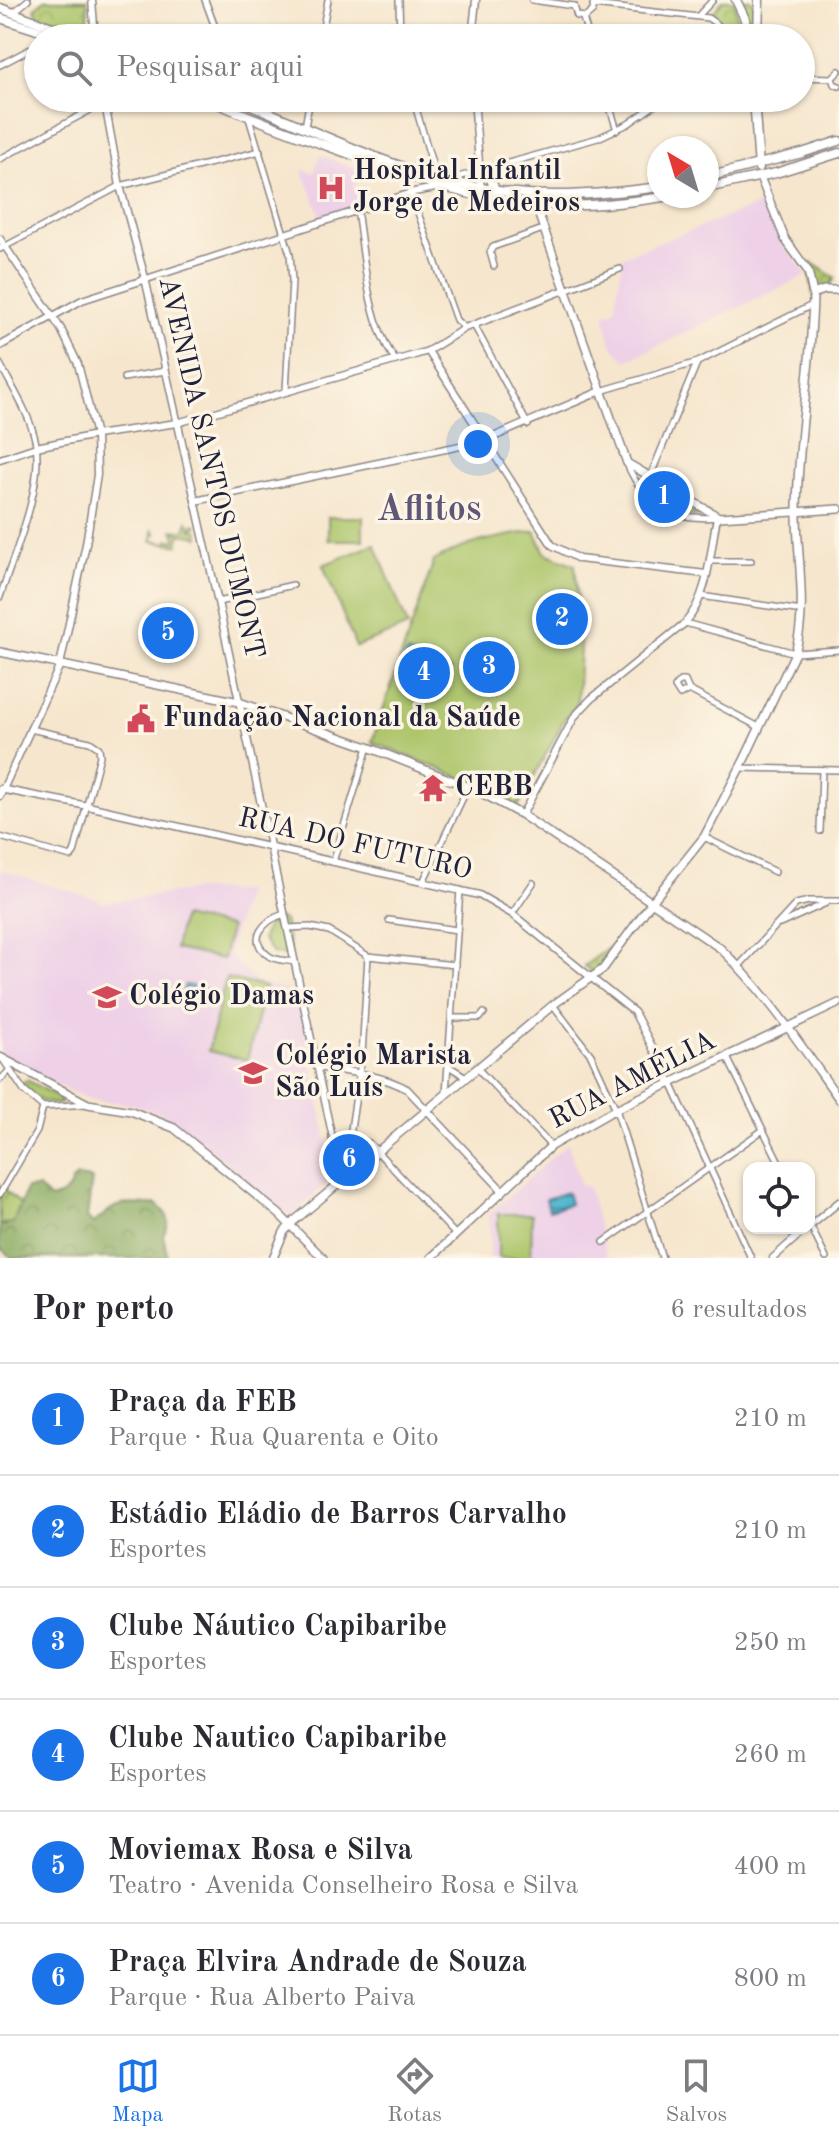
<!DOCTYPE html>
<html lang="pt">
<head>
<meta charset="utf-8">
<style>
  :root { --surface:#fff; --page:#f2f2f3; --text:#2b2b33; --muted:#7c7c81; --line:#e1e1e2; --accent:#1a73e8 }
  body { margin:0; font-family:"Old Standard TT",serif; background:var(--page); color:var(--text) }
  .controls { position:absolute; right:24px; bottom:24px; display:grid; overflow:hidden; border-radius:16px; box-shadow:0 2px 6px #0004 }
  .controls button { width:72px; height:72px; display:grid; place-items:center; padding:0; border:0; border-bottom:2px solid var(--line); background:var(--surface); color:var(--text); font:40px sans-serif }
  .compass { position:absolute; left:647px; top:136px; width:72px; height:72px; border-radius:50%; background:var(--surface); box-shadow:0 2px 6px #0004; rotate:322deg }
  .you { position:absolute; left:478px; top:444px; width:28px; height:28px; margin:-20px; border:6px solid #fff; border-radius:50%; background:#1a73e8; box-shadow:0 0 0 12px #1a73e833 }
  .badge { display:grid; place-items:center; width:52px; height:52px; border-radius:50%; background:var(--accent); color:#fff; font-size:26px; font-weight:700 }
  .pin { position:absolute; translate:-50% -50%; border:4px solid #fff; box-shadow:0 2px 8px #0006 }
  .list { margin:0; padding:0; list-style:none }
  h2 { display:flex; justify-content:space-between; align-items:center; height:104px; margin:0; padding:0 32px; font-size:34px }
  h2 small { font-size:26px; font-weight:400; color:var(--muted) }
  .list li { display:grid; grid-template-columns:52px 1fr auto; gap:24px; align-items:center; box-sizing:border-box; height:112px; padding:0 32px; border-top:2px solid var(--line) }
  .list b { display:block; font-size:30px; white-space:nowrap }
  .list p { margin:0; font-size:26px; white-space:nowrap; color:var(--muted) }
  .list em { font-size:26px; font-style:normal; color:var(--muted) }
  .icon { flex:none; width:44px; height:44px; fill:none; stroke:currentColor; stroke-width:2; stroke-linecap:round; stroke-linejoin:round }
  .map { position:relative; flex:none; width:839px; height:1258px; overflow:hidden }
  .search { position:absolute; background:var(--surface); box-shadow:0 2px 6px #0004; left:24px; right:24px; top:24px; height:88px; display:flex; align-items:center; gap:20px; box-sizing:border-box; padding:0 28px; border-radius:44px; color:var(--muted); font-size:30px }
  .sheet { height:776px; background:var(--surface) }
  nav { display:flex; justify-content:space-around; align-items:center; box-sizing:border-box; height:112px; border-top:2px solid var(--line); background:var(--surface); font-size:22px; color:var(--muted) }
  nav a { display:grid; justify-items:center; gap:4px }
  nav .on { color:var(--accent) }
  .map>svg:first-child { display:block }
</style>
</head>
<body>
<div class="map">
<svg width="839" height="1258" viewBox="0 0 839 1258">
  <defs>
    <pattern id="forest-crowns" width="20" height="18" patternUnits="userSpaceOnUse" patternTransform="scale(2)"><rect width="20" height="18" fill="#8aab60"/><path d="M2 6a3 3 0 1 1 6 0M12 15a3 3 0 1 1 6 0" fill="none" stroke="#708b50"/></pattern>
    <pattern id="park-crowns" width="20" height="18" patternUnits="userSpaceOnUse" patternTransform="scale(2)"><rect width="20" height="18" fill="#adc66c"/><path d="M2 6a3 3 0 1 1 6 0M12 15a3 3 0 1 1 6 0" fill="none" stroke="#95aa5e"/></pattern>
    <pattern id="water-rules" width="6" height="5" patternUnits="userSpaceOnUse" patternTransform="scale(2)"><rect width="6" height="5" fill="#4fb5ce"/><path d="M0 2.5h6" fill="none" stroke="#4193a8"/></pattern>
  </defs>
  <rect width="100%" height="100%" fill="#fcf5e5"/>
  <filter id="ink" filterUnits="userSpaceOnUse"><feTurbulence type="fractalNoise" baseFrequency=".0125" numOctaves="2"/><feDisplacementMap in="SourceGraphic" scale="16" xChannelSelector="R" yChannelSelector="G"/><feConvolveMatrix kernelMatrix="1 2 1 2 8 2 1 2 1" color-interpolation-filters="sRGB"/></filter>
  <filter id="wash" filterUnits="userSpaceOnUse"><feTurbulence type="fractalNoise" baseFrequency=".006" numOctaves="4" result="noise"/><feDisplacementMap in="SourceGraphic" scale="32" xChannelSelector="R" yChannelSelector="G"/><feGaussianBlur stdDeviation="1.8" result="paint"/><feColorMatrix in="noise" values="0 0 0 0 0 0 0 0 0 0 0 0 0 0 0 0 0 1.4 0 .05"/><feComposite in="paint" operator="in"/></filter>
  <g filter="url(#wash)">
    <rect width="100%" height="100%" fill="#f6e6cd"/>
    <g fill="#eed0e7">
      <path d="M320,155L373,176L352,185L367,202L321,216L302,169L314,173Z"/>
      <path d="M764,203L786,248L807,275L626,361L611,344L604,314L615,310L623,256Z"/>
      <path d="M0,870L100,900V903L194,890L246,891L228,953L255,982L297,993L334,1176L291,1217L207,1146L160,1113L131,1104L93,1100L69,1091L0,1052Z"/>
      <path d="M568,1143L581,1186H588L607,1258H490L489,1214Z"/>
    </g>
    <g fill="#adc66c" stroke="#687454" stroke-width="2">
      <rect x="328" y="517" width="35" height="23"/>
      <path d="M188,521L189,524L197,525V527L189,529L198,531L199,537L180,534L178,545L152,541L153,530L156,534H153V540L167,543L169,539L173,541L176,539L174,533L179,532L172,530L184,531Z"/>
      <path d="M535,531L545,553L575,565L581,630L577,704L564,720L518,807L455,775L372,742L434,561C468,541 496,538 535,531Z"/>
      <path d="M375,544L408,626L356,647L323,565Z"/>
      <path d="M182,917L230,927L223,959L175,949Z"/>
      <path d="M226,978L265,987L247,1060L208,1051Z"/>
      <path d="M498,1214H532L531,1258H498Z"/>
    </g>
    <path fill="url(#forest-crowns)" stroke="#56664e" stroke-width="2" d="M77,1177L92,1179L87,1218L93,1224C103,1216 114,1203 128,1204C139,1204 145,1206 156,1204C168,1214 173,1221 163,1235L168,1258H12L0,1248V1224L5,1226L18,1212L26,1189L38,1188L50,1199C63,1195 69,1194 72,1181Z"/>
    <g fill="url(#park-crowns)" stroke="#687454" stroke-width="2">
      <path d="M44,0H87L89,32L82,36L40,19L35,9Z"/>
      <path d="M723,0H734L741,38H729L726,26L712,14Z"/>
      <path d="M740,0H751L757,6L755,38H751Z"/>
      <path d="M812,263L835,278L829,287L813,294L809,268Z"/>
      <path d="M640,476L645,478L710,515C680,521 651,505 638,477Z"/>
      <path d="M279,918L284,921L291,955L289,957L272,953L262,939L267,925Z"/>
      <path d="M610,947L614,949L602,967L591,971L584,966Z"/>
      <path d="M27,1080L59,1098L62,1103C44,1107 32,1096 22,1083Z"/>
      <path d="M355,1138L371,1148L345,1171L338,1147L343,1141Z"/>
      <path d="M0,1185L20,1204L13,1223L0,1224Z"/>
    </g>
    <g fill="url(#water-rules)" stroke="#386c84" stroke-width="2">
      <path d="M407,653L451,670L442,692L398,675Z"/>
      <path d="M185,985L206,989L204,1001L182,996Z"/>
      <path d="M567,1192L570,1204L549,1210L546,1199Z"/>
    </g>
  </g>
  <g filter="url(#ink)">
    <g fill="none" stroke-linecap="round" stroke-linejoin="round">
      <defs>
        <g id="minor">
          <path d="M205,0L219,38"/>
          <path d="M399,0L400,38"/>
          <path d="M532,0L574,6"/>
          <path d="M593,5L708,18L718,25L721,38"/>
          <path d="M574,6L577,16L586,17L593,11L594,0"/>
          <path d="M14,12L28,0"/>
          <path d="M699,15L713,0"/>
          <path d="M583,18L589,38"/>
          <path d="M216,30L258,38"/>
          <path d="M321,38L328,0"/>
          <path d="M0,65L38,45"/>
          <path d="M801,77L832,78L839,71"/>
          <path d="M832,78L834,84L839,86"/>
          <path d="M413,98L436,177"/>
          <path d="M607,98L617,130"/>
          <path d="M249,118L290,254L292,280L286,391"/>
          <path d="M305,127L310,98"/>
          <path d="M0,159L105,102"/>
          <path d="M451,179L598,138L628,124L665,98"/>
          <path d="M411,193L456,320L465,328"/>
          <path d="M357,210C365,260 366,317 395,360"/>
          <path d="M0,249L120,186L260,151"/>
          <path d="M494,266L490,252L493,247L543,229"/>
          <path d="M565,290L620,269"/>
          <path d="M474,325L528,425"/>
          <path d="M0,364C13,389 31,416 36,444C43,490 14,553 0,597"/>
          <path d="M124,378L165,371"/>
          <path d="M601,391L698,362L812,305"/>
          <path d="M627,464C646,508 672,521 719,517"/>
          <path d="M650,477L697,363"/>
          <path d="M709,561H751"/>
          <path d="M701,596L802,611"/>
          <path d="M218,602L293,585"/>
          <path d="M685,623L795,653L839,650"/>
          <path d="M689,690L680,695L675,687L680,681H685L689,690L759,727"/>
          <path d="M740,768L839,770"/>
          <path d="M820,831L822,770"/>
          <path d="M0,837L71,857L74,853L100,756L99,748L90,742L30,729"/>
          <path d="M704,837L775,872"/>
          <path d="M333,862L368,747"/>
          <path d="M423,882L468,787"/>
          <path d="M284,914C265,920 245,939 269,956C276,961 287,960 295,962"/>
          <path d="M512,914L533,883"/>
          <path d="M389,920L457,930"/>
          <path d="M780,924L826,903"/>
          <path d="M288,928L310,927L329,931L368,956L455,965"/>
          <path d="M739,966L796,904L809,901H839"/>
          <path d="M553,1005L591,1055L616,1109L662,1258"/>
          <path d="M452,1018H480L484,1013"/>
          <path d="M727,1057L782,1168"/>
          <path d="M4,1061L24,1091L43,1107L87,1104"/>
          <path d="M317,1067L342,1181"/>
          <path d="M450,1067L466,1077"/>
          <path d="M477,1068L551,1146"/>
          <path d="M0,1080L10,1070"/>
          <path d="M671,1083L751,1258"/>
          <path d="M446,1093L460,890"/>
          <path d="M350,1136L362,1055L368,956"/>
          <path d="M332,1139L350,1136L369,1143L456,1235"/>
          <path d="M0,1194L37,1131L43,1107"/>
          <path d="M809,1223L826,1258"/>
          <path d="M604,1242L763,1130"/>
        </g>
        <g id="tertiary">
          <path d="M92,0L95,38"/>
          <path d="M472,38L476,0"/>
          <path d="M104,98L120,186L145,278L218,602L317,1067C348,1072 380,1074 407,1089L503,1191"/>
          <path d="M474,98L481,190"/>
          <path d="M0,239L61,329L78,364L96,435L97,475L86,544L60,665L0,796"/>
          <path d="M0,346L82,300L414,192L441,187"/>
          <path d="M428,351L552,545L579,559L706,574"/>
          <path d="M0,459L36,447L96,435L177,423L408,357L428,351L465,328L565,290"/>
          <path d="M195,501L484,441L601,391"/>
          <path d="M0,789L88,806L479,895L512,914L634,1012L671,1083"/>
          <path d="M522,815L575,716L591,699L685,623C709,596 710,552 717,517"/>
          <path d="M809,1227L839,1202"/>
          <path d="M773,1258L807,1228"/>
        </g>
        <g id="secondary">
          <path d="M535,204L627,463L719,517L839,509"/>
          <path d="M813,294L824,290H839"/>
          <path d="M0,652L239,702L368,747L476,790L522,815L720,948C766,992 802,1047 839,1099"/>
          <path d="M0,1057L88,1104L131,1111L174,1128L279,1214L323,1258"/>
          <path d="M273,1258L284,1232L294,1221L553,1005L603,969L651,903L704,837L745,758L795,653C808,607 797,560 797,513C797,441 812,367 813,294L808,271L785,239L760,177"/>
          <path d="M431,1258L551,1146L616,1109L839,1003"/>
        </g>
        <g id="primary">
          <path d="M736,0L745,19L747,38"/>
          <path d="M0,8L82,38"/>
          <path d="M0,18L62,38"/>
          <path d="M758,38L759,0"/>
          <path d="M204,98C251,118 299,136 347,153C408,176 469,200 536,204C581,208 625,203 670,196"/>
          <path d="M234,98C312,129 393,171 476,187C537,200 598,195 659,187"/>
          <path d="M754,98L759,168"/>
          <path d="M707,177L802,153L839,141"/>
          <path d="M707,188L776,173L839,153"/>
          <path d="M495,191L491,179L495,167"/>
        </g>
      </defs>
      <use href="#minor" stroke="#8c8484" stroke-width="8"/>
      <use href="#tertiary" stroke="#8c8484" stroke-width="9"/>
      <use href="#secondary" stroke="#8c8484" stroke-width="10"/>
      <use href="#primary" stroke="#8c8484" stroke-width="11"/>
      <use href="#minor" stroke="#fff" stroke-width="5"/>
      <use href="#tertiary" stroke="#fff" stroke-width="6"/>
      <use href="#secondary" stroke="#fff" stroke-width="7"/>
      <use href="#primary" stroke="#fff" stroke-width="8"/>
    </g>
  </g>
  <defs>
    <symbol id="hospital-bare" viewBox="-9 -9 18 18"><path d="M-5-5h3v3.5h4V-5h3V5h-3V1.5h-4V5h-3Z" fill="#d1495b" stroke="#fcf5e5" stroke-width="2.5" paint-order="stroke"/></symbol>
    <symbol id="civic-bare" viewBox="-9 -9 18 18"><path d="M-.6-6.5H3V-4.5H.6V-3L4-1V1h2V6H-6V1h2V-1L-.6-3ZM-1.2 2.5V6h2.4V2.5Z" fill="#d1495b" stroke="#fcf5e5" stroke-width="2.5" paint-order="stroke"/></symbol>
    <symbol id="temple-bare" viewBox="-9 -9 18 18"><path d="M0-6L5-2H3V0L6.5 2.5H4V6H1.5V3h-3V6H-4V2.5H-6.5L-3 0V-2H-5Z" fill="#d1495b" stroke="#fcf5e5" stroke-width="2.5" paint-order="stroke"/></symbol>
    <symbol id="school-bare" viewBox="-9 -9 18 18"><path d="M0-5L7-2L0 1L-7-2ZM-4 1L0 2.5L4 1V4Q0 6-4 4Z" fill="#d1495b" stroke="#fcf5e5" stroke-width="2.5" paint-order="stroke"/></symbol>
  </defs>
  <g fill-rule="evenodd">
    <use href="#hospital-bare" x="311" y="168" width="40" height="40"/>
    <use href="#civic-bare" x="121" y="699" width="40" height="40"/>
    <use href="#temple-bare" x="413" y="768" width="40" height="40"/>
    <use href="#school-bare" x="87" y="977" width="40" height="40"/>
    <use href="#school-bare" x="233" y="1053" width="40" height="40"/>
  </g>
  <g text-anchor="middle" dominant-baseline="central" stroke-width="7" stroke-linejoin="round" paint-order="stroke">
    <g font-size="28" font-weight="bold" fill="#22223b" stroke="#fcf5e5" text-anchor="start">
      <text x="353" y="172">Hospital Infantil<tspan x="353" dy="32">Jorge de Medeiros</tspan></text>
      <text x="163" y="719">Fundação Nacional da Saúde</text>
      <text x="455" y="788">CEBB</text>
      <text x="129" y="997">Colégio Damas</text>
      <text x="275" y="1057">Colégio Marista<tspan x="275" dy="32">São Luís</tspan></text>
    </g>
    <g font-size="28" fill="#22223b" stroke="#fcf5e5">
      <text transform="translate(210 468) rotate(77)">AVENIDA SANTOS DUMONT</text>
      <text transform="translate(355 845) rotate(13)">RUA DO FUTURO</text>
      <text transform="translate(633 1081) rotate(-27)">RUA AMÉLIA</text>
    </g>
    <g font-size="36" font-weight="bold" fill="#5f5678" stroke="#fcf5e5">
      <text x="429" y="511">Aflitos</text>
    </g>
  </g>
</svg>
<div class="controls">
<button><svg class="icon" aria-label="locate" viewBox="0 0 24 24"><circle cx="12" cy="12" r="6"/><path d="M12 2v4M12 18v4M2 12h4M18 12h4"/></svg></button>
</div>
<svg class="compass" viewBox="-18 -18 36 36"><path d="M0-13l5 13h-10z" fill="#e53935"/><path d="M0 13l5-13h-10z" fill="#7c7c81"/></svg>
<div class="you"></div>
<div class="pin badge" style="left:664px;top:497px">1</div>
<div class="pin badge" style="left:562px;top:619px">2</div>
<div class="pin badge" style="left:489px;top:667px">3</div>
<div class="pin badge" style="left:424px;top:673px">4</div>
<div class="pin badge" style="left:168px;top:633px">5</div>
<div class="pin badge" style="left:349px;top:1160px">6</div>
<div class="search"><svg class="icon" aria-label="search" viewBox="0 0 24 24"><circle cx="10" cy="10" r="6"/><path d="M15 15l6 6"/></svg>Pesquisar aqui</div>
</div>
<section class="sheet">
<h2>Por perto<small>6 resultados</small></h2>
<ul class="list">
<li><span class="badge">1</span><div><b>Praça da FEB</b><p>Parque · Rua Quarenta e Oito</p></div><em>210 m</em></li>
<li><span class="badge">2</span><div><b>Estádio Eládio de Barros Carvalho</b><p>Esportes</p></div><em>210 m</em></li>
<li><span class="badge">3</span><div><b>Clube Náutico Capibaribe</b><p>Esportes</p></div><em>250 m</em></li>
<li><span class="badge">4</span><div><b>Clube Nautico Capibaribe</b><p>Esportes</p></div><em>260 m</em></li>
<li><span class="badge">5</span><div><b>Moviemax Rosa e Silva</b><p>Teatro · Avenida Conselheiro Rosa e Silva</p></div><em>400 m</em></li>
<li><span class="badge">6</span><div><b>Praça Elvira Andrade de Souza</b><p>Parque · Rua Alberto Paiva</p></div><em>800 m</em></li>
</ul>
</section>
<nav>
<a class="on"><svg class="icon" aria-label="map" viewBox="0 0 24 24"><path d="M3 6l6-2 6 2 6-2v14l-6 2-6-2-6 2zM9 4v14M15 6v14"/></svg>Mapa</a>
<a><svg class="icon" aria-label="directions" viewBox="0 0 24 24"><path d="M12 3l9 9-9 9-9-9zM9 14v-3h6M13 9l2 2-2 2"/></svg>Rotas</a>
<a><svg class="icon" aria-label="saved" viewBox="0 0 24 24"><path d="M7 4h10v16l-5-4-5 4z"/></svg>Salvos</a>
</nav>
</body>
</html>
